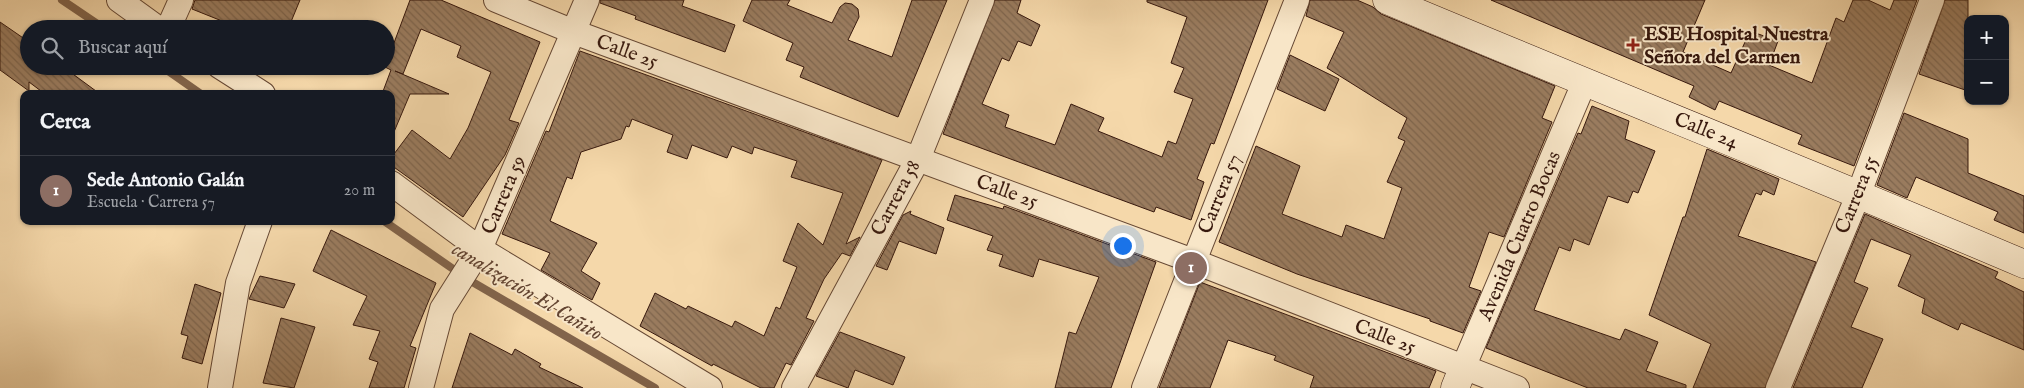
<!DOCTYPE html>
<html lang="es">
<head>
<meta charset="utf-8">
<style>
  :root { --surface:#171b24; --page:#20242c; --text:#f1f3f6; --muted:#9ea1a6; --line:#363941; --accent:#ea580c }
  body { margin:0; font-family:"IM FELL English",serif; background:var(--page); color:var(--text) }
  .controls { position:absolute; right:15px; top:15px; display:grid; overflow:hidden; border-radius:10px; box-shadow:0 1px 4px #0004 }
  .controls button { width:45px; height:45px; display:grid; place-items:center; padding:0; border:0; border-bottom:1px solid var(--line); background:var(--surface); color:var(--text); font:25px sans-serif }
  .you { position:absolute; left:1122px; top:245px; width:18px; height:18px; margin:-12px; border:4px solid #fff; border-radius:50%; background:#1a73e8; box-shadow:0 0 0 8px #1a73e833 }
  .badge { display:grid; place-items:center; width:32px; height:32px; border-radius:50%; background:var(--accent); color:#fff; font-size:16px; font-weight:700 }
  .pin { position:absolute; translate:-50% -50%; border:2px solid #fff; box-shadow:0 1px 5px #0006 }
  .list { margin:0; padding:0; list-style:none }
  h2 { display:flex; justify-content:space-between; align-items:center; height:65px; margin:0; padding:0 20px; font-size:21px }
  h2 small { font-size:16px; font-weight:400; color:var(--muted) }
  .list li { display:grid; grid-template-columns:32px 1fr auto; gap:15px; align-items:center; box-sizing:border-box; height:70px; padding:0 20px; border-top:1px solid var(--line) }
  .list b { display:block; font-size:19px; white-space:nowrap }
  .list p { margin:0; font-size:16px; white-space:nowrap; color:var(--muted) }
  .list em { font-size:16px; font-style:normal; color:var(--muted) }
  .icon { flex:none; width:28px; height:28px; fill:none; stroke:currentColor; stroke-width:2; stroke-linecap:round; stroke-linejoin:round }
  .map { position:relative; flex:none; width:2024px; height:388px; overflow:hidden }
  .search { position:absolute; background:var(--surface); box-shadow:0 1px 4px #0004; left:20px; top:20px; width:375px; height:55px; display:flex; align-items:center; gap:12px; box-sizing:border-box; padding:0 18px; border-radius:28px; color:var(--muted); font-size:19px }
  .panel { position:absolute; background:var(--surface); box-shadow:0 1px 4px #0004; left:20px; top:90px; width:375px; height:135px; border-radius:10px }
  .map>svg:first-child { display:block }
</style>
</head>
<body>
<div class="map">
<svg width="2024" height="388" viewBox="0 0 2024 388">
  <defs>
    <pattern id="building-back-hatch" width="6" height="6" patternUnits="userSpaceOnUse" patternTransform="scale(1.25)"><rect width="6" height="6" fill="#9a7c5f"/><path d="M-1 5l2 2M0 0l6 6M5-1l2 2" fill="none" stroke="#7e654d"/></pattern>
  </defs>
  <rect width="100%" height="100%" fill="#f5d8aa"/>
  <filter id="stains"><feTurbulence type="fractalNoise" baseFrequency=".004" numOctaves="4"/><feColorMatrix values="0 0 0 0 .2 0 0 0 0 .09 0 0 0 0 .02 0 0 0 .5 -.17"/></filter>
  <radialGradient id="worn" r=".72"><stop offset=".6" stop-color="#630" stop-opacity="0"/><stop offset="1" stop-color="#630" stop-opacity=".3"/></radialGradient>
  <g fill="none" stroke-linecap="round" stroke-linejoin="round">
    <g stroke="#82644b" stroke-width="8">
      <path d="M62,0L105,29"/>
      <path d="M161,66L201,94"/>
      <path d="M384,221L469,280L655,388"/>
    </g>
  </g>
  <g fill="url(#building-back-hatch)" stroke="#37180d">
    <path d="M195,0H300L288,29H224L219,27L222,21L192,9Z"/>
    <path d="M410,0H441L540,42L509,120L519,123L505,155L463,217L391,165V158L412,130L450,159L468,128L491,72L457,57L461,46L421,29L403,74L395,71L449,94H410L391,139V94H382L391,70L385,67Z"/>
    <path d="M600,0H684L682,6L735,25L725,52L635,19L636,16L600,3Z"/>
    <path d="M752,0H790L787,5L832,23L840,7L845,3L852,4L858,9L859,17L848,40L892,57L912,0H947L898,117L800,77L804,67L786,60L793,43L743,21Z"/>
    <path d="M995,0H1021L1017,13L1040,25L1031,46L1018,41L1009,61L1002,58L982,104L1009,115L1005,127L1055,145L1071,104L1104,118L1098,131L1162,157L1168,141L1176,144L1193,99L1174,92L1184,68L1171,63L1187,17L1147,2V0H1268L1214,144L1211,143L1197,179L1204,182L1191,220L1156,207L1154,212L943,134Z"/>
    <path d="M1310,0H1357L1373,7L1381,14L1555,86L1542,118L1552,122L1504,237L1489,232L1469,287L1481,291L1463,333L1430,321V319L1297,274L1219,242L1256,146L1300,166L1282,214L1342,237L1346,225L1384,239L1402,188L1387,182L1405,141L1398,138L1407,118L1327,68L1344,32L1306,16Z"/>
    <path d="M1491,0H1705L1683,52L1731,73L1750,31L1778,41L1769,65L1812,83L1836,18L1844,22L1853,0H1868L1890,10L1894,0H1917L1854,166L1798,144L1802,135L1719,101L1715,110L1689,97L1694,86Z"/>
    <path d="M1945,0H1968V91L1919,74Z"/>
    <path d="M0,22L29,42V66H62L100,94H45L29,82V91L0,70Z"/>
    <path d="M580,51L882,160L846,244L860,237L850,256L842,253L824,279L806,318L814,321L791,365L786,363L774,388H761L713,364L712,366L640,326L655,293L686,309L688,306L732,327L735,321L764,336L776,307L780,309L797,267L783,261L798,223L823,245L843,193L791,177L797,161L754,147L752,154L732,146L727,158L692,145L687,159L667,152L673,135L632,119L629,127L626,126L621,139L581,152L572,179L567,177L550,221L597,243L581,271L600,283L592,300L541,270L550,253L502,234L546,131L549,132Z"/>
    <path d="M1290,55L1339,79L1325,111L1277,89Z"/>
    <path d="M1592,106L1629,121L1625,139L1655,151L1638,193L1633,191L1628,203L1608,196L1589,245L1574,239L1570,251L1559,247L1534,310L1620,340L1625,329L1658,342L1646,371L1686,385V388H1588L1486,348L1578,133L1581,134Z"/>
    <path d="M1904,113L1968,139V173L2024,196V233L1994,220L1998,212L1916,177L1907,198L1877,185Z"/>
    <path d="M1707,149L1779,179L1774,195L1763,190L1761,195L1756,193L1738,236L1816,262L1765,388H1693L1711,344L1649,315L1683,217H1685Z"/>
    <path d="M955,195L1003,209L1004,206L1156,262L1111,388H1055L1069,332L1076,334L1099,277L1039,259L1033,277L999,266L1003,255L987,250L993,236L947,220Z"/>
    <path d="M911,211L910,214L944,228L936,254L899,241L887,270L876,266L903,215Z"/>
    <path d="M1865,214L1998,272L1995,278L2024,292V350L1961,323L1958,330L1922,313L1925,299L1898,286L1911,255L1871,239L1854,282L1868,288L1851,327L1883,339L1862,388H1793Z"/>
    <path d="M331,230L436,283L410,346L416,348L404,388H369L378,362L369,359L380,331L353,325L367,296L313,271Z"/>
    <path d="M260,276L295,284L284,308L249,299Z"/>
    <path d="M1200,282L1436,371L1429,388H1310L1314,376L1274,360L1276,356L1228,340L1210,388H1159Z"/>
    <path d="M195,284L221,293L202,364L182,358L188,336L181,334Z"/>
    <path d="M281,318L315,327L294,388L263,383Z"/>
    <path d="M840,332L905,357L893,385L855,370L848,388L816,376Z"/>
    <path d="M470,333L512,355L515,349L541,364L539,367L583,388H452Z"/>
  </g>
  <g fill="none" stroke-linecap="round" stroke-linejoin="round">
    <defs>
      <g id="street">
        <path d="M119,0L159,29"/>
        <path d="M496,0L574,32L1193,261L1517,388"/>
        <path d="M168,29L181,0"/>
        <path d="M219,66L263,94"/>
        <path d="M391,183L480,249L710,388"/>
        <path d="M1463,368L1584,83"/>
        <path d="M220,388L238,283L260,221"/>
        <path d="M421,388L442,309L480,249L587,0"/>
        <path d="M794,388L918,159L982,0"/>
        <path d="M1144,388L1297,0"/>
        <path d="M1778,388L1859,193L1932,0"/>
      </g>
      <g id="secondary">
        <path d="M1387,0C1599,89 1813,174 2024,264"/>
        <path d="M1455,388L1463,368"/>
      </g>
    </defs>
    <use href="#street" stroke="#664834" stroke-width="26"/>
    <use href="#secondary" stroke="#37180d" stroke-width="29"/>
    <use href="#street" stroke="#f8e6c8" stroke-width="24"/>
    <use href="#secondary" stroke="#f8e6c8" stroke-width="28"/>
  </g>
  <path fill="#8f2418" stroke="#f8e6c8" stroke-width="2" d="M1630.5 37.5h5v5h5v5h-5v5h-5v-5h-5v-5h5z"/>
  <g text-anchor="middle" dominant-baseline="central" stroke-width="4" stroke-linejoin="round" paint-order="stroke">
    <g font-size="20" font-weight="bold" fill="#37180d" stroke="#f8e6c8" text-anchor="start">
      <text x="1644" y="34">ESE Hospital Nuestra<tspan x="1644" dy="23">Señora del Carmen</tspan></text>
    </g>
    <g font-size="20" fill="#37180d" stroke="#f8e6c8">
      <text transform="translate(627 52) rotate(20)">Calle 25</text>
      <text transform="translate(1706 131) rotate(22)">Calle 24</text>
      <text transform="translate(1007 192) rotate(20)">Calle 25</text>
      <text transform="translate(1220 194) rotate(-68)">Carrera 57</text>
      <text transform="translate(504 195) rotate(-67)">Carrera 59</text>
      <text transform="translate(1857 195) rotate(-68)">Carrera 55</text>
      <text transform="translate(896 198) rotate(-62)">Carrera 58</text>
      <text transform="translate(1520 236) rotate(-67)">Avenida Cuatro Bocas</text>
      <text transform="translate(1385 337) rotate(21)">Calle 25</text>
    </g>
    <g font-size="21" font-style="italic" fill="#634431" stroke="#f8e6c8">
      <text transform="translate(527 292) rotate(31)">canalización El Cañito</text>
    </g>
  </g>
  <rect width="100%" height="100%" filter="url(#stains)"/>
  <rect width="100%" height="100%" fill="url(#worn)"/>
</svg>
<div class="controls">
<button>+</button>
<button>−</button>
</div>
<div class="you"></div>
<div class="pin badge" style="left:1191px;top:268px;background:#8d6e63">1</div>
<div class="search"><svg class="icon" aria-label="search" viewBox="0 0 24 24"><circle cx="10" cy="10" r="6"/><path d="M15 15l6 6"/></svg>Buscar aquí</div>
<section class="panel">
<h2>Cerca<small></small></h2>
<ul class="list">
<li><span class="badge" style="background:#8d6e63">1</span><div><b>Sede Antonio Galán</b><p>Escuela · Carrera 57</p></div><em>20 m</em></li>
</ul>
</section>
</div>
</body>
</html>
